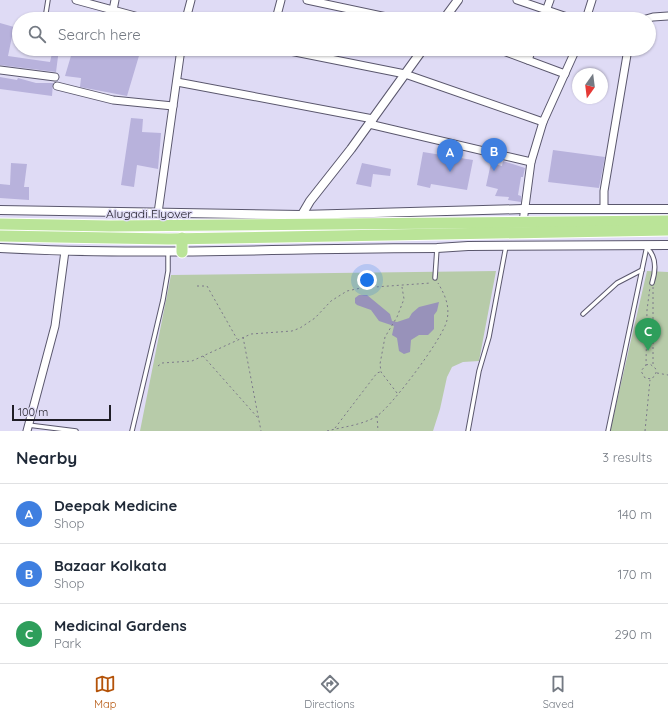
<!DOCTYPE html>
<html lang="en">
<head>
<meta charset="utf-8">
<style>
  :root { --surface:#fff; --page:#f2f2f3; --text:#1f2937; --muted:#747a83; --line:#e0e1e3; --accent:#b45309 }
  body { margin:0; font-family:Quicksand,sans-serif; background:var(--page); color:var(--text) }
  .compass { position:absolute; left:572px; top:68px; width:36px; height:36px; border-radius:50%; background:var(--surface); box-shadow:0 1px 3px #0004; rotate:194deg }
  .scale { position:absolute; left:12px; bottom:10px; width:99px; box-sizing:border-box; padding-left:4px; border:2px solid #1f1d26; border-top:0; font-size:11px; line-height:14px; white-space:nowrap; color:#1f1d26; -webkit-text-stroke:3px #dfdbf5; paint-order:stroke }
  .you { position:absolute; left:367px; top:280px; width:14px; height:14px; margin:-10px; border:3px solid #fff; border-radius:50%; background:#1a73e8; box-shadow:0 0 0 6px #1a73e833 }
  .badge { display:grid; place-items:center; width:26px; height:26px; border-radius:50%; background:var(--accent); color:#fff; font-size:13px; font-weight:700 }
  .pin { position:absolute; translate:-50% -33px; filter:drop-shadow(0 1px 2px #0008) }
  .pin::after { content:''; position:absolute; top:21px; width:14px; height:12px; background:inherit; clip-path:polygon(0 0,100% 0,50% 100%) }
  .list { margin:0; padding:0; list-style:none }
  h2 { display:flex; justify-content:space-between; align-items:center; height:52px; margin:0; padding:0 16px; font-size:17px }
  h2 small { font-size:13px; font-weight:400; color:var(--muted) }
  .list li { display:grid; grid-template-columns:26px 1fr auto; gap:12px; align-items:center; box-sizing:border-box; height:60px; padding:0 16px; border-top:1px solid var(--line) }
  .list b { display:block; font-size:15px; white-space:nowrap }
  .list p { margin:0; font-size:13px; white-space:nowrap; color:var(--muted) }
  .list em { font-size:13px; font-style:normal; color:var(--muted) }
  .icon { flex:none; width:22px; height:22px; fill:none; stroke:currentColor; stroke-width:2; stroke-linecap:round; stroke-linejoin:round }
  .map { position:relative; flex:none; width:668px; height:431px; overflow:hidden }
  .search { position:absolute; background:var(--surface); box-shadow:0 1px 3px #0004; left:12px; right:12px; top:12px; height:44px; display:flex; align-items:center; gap:10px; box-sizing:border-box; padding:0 14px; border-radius:22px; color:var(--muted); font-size:15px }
  .sheet { height:232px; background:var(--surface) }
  nav { display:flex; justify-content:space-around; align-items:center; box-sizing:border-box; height:56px; border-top:1px solid var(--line); background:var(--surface); font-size:11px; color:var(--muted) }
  nav a { display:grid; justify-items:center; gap:2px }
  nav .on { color:var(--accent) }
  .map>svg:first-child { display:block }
</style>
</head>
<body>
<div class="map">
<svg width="668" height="431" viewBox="0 0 668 431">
  <rect width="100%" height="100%" fill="#dfdbf5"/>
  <g fill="#b7cba9">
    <path d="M496,271L479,361L463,362L452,367L447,377L440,409L433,431H140L171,275Z"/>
    <path d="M647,271L668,272V431H610Z"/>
  </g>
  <path fill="#9892ba" d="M359,295H367L390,314L392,321L397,322L409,318L412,313L419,307L439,302L437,311L434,315V329L428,335H419L411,340L410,352L404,354L399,351L397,338L392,335L394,326L379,321L371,310L357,305L355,303V298Z"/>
  <g fill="#b8b2dc">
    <path d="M0,23L14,27L8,56L50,62L53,49H59L56,72L0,65Z"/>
    <path d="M73,49H141L127,96L80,87L81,78L65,76Z"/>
    <path d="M0,77L17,80L18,78L36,83H53L52,96L0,89Z"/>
    <path d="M131,118L143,119L142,132L161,133L158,169L137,165L134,187L121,185Z"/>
    <path d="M553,150L605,157L599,188L548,182Z"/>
    <path d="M423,152L473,160L467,190L431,184L430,188L417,185Z"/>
    <path d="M503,161L525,168L523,177H521L518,195L521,196V202L508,200L509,197L495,196L498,189L486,186L491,163L502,166Z"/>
    <path d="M11,163L27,164L24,187H29V200L0,198V184L10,185Z"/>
    <path d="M362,163L391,169L390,176L373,174L371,187L356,184Z"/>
  </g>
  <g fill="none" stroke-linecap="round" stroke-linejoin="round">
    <defs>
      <g id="service">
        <path d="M45,19L48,0"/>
        <path d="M647,248C657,257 656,270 652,283"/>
        <path d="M435,278L437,248"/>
        <path d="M583,314L617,283L642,270"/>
        <path d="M28,425L76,431"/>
        <path d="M132,431L163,300L168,271V252"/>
        <path d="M468,431L479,371L489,337L506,246"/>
        <path d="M608,431L647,246"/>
      </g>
      <g id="minor">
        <path d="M76,0L146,19"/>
        <path d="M307,0L396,19"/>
        <path d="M517,0L573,19"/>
        <path d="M113,10L115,0"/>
        <path d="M186,19L191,0"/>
        <path d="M276,19L281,0"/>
        <path d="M543,19L550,0"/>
        <path d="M586,19L592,0"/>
        <path d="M646,19L653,17L668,16"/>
        <path d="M280,49L405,74L543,122"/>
        <path d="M498,49L565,74"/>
        <path d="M528,60L532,49"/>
        <path d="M0,70L55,77"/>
        <path d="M177,82L373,119"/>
        <path d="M57,86L113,100L173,106"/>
        <path d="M369,124L531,162"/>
        <path d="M604,209V191L628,49"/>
        <path d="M158,213L181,49"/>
        <path d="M523,222L531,162L543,122L576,49"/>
        <path d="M27,431L55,326L65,251"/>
      </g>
      <g id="tertiary">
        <path d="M444,19L458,0"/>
        <path d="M0,210L301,215L523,209H668"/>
        <path d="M300,218L310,201L351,149L423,49"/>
        <path d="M0,248C145,256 291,248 437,248L468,246L668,245"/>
      </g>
      <g id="trunk">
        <path d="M0,224L110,226L668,221"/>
        <path d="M0,236L169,239L668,230"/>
        <path d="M182,238V252"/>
      </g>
    </defs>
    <use href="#service" stroke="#5a576d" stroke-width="5.5"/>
    <use href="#minor" stroke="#5a576d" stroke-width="9"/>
    <use href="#tertiary" stroke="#5a576d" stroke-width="10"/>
    <use href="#trunk" stroke="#fff" stroke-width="13"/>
    <g stroke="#7c798a" stroke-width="1" stroke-dasharray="2 3" stroke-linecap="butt">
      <path d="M197,286H207L237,339"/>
      <path d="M243,337L261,431"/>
      <path d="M203,356L258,418"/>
      <path d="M653,364V287"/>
      <path d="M646,365L650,364L656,369V373L652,379L645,378L641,371L646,365L647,310L650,287"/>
      <path d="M158,366L162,363L192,361L251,334L292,331L300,328L315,318L331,301L347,291L361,288L431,283"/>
      <path d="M657,373L668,375"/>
      <path d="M397,393L381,372L380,364L385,337L397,317L404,299L402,287"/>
      <path d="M377,416L378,431"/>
      <path d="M335,428L377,373L380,372"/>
      <path d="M327,431C342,427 363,425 377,416C392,406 444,337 447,320C450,306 445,295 438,283"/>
      <path d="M645,431L650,380"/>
    </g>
    <use href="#service" stroke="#fff" stroke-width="3.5"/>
    <use href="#minor" stroke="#fff" stroke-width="7"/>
    <use href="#tertiary" stroke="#fff" stroke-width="8"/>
    <use href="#trunk" stroke="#bae498" stroke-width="11"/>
  </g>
  <g text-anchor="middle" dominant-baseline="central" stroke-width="3" stroke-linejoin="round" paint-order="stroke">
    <g font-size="12" fill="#1f1d26" stroke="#dfdbf5">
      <text x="149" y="213">Alugadi Flyover</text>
    </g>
  </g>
</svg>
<svg class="compass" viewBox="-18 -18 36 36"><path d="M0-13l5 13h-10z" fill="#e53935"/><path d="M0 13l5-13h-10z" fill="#747a83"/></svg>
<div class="scale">100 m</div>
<div class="you"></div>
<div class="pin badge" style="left:450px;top:172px;background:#3f7fe0">A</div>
<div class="pin badge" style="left:494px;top:171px;background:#3f7fe0">B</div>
<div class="pin badge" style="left:648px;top:351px;background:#2e9e5b">C</div>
<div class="search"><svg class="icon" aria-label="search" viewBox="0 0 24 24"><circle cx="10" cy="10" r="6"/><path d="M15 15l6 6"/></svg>Search here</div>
</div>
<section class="sheet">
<h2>Nearby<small>3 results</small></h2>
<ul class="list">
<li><span class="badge" style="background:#3f7fe0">A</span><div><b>Deepak Medicine</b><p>Shop</p></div><em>140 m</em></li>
<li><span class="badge" style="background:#3f7fe0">B</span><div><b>Bazaar Kolkata</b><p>Shop</p></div><em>170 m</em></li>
<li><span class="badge" style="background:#2e9e5b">C</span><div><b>Medicinal Gardens</b><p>Park</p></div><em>290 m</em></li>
</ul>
</section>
<nav>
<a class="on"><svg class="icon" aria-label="map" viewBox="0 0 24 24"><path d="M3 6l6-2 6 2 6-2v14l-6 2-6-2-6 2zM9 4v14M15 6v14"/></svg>Map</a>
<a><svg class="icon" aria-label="directions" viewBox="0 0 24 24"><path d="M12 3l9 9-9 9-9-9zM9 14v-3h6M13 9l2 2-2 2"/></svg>Directions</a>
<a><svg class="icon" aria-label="saved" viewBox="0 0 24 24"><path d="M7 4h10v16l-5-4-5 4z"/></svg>Saved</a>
</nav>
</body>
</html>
